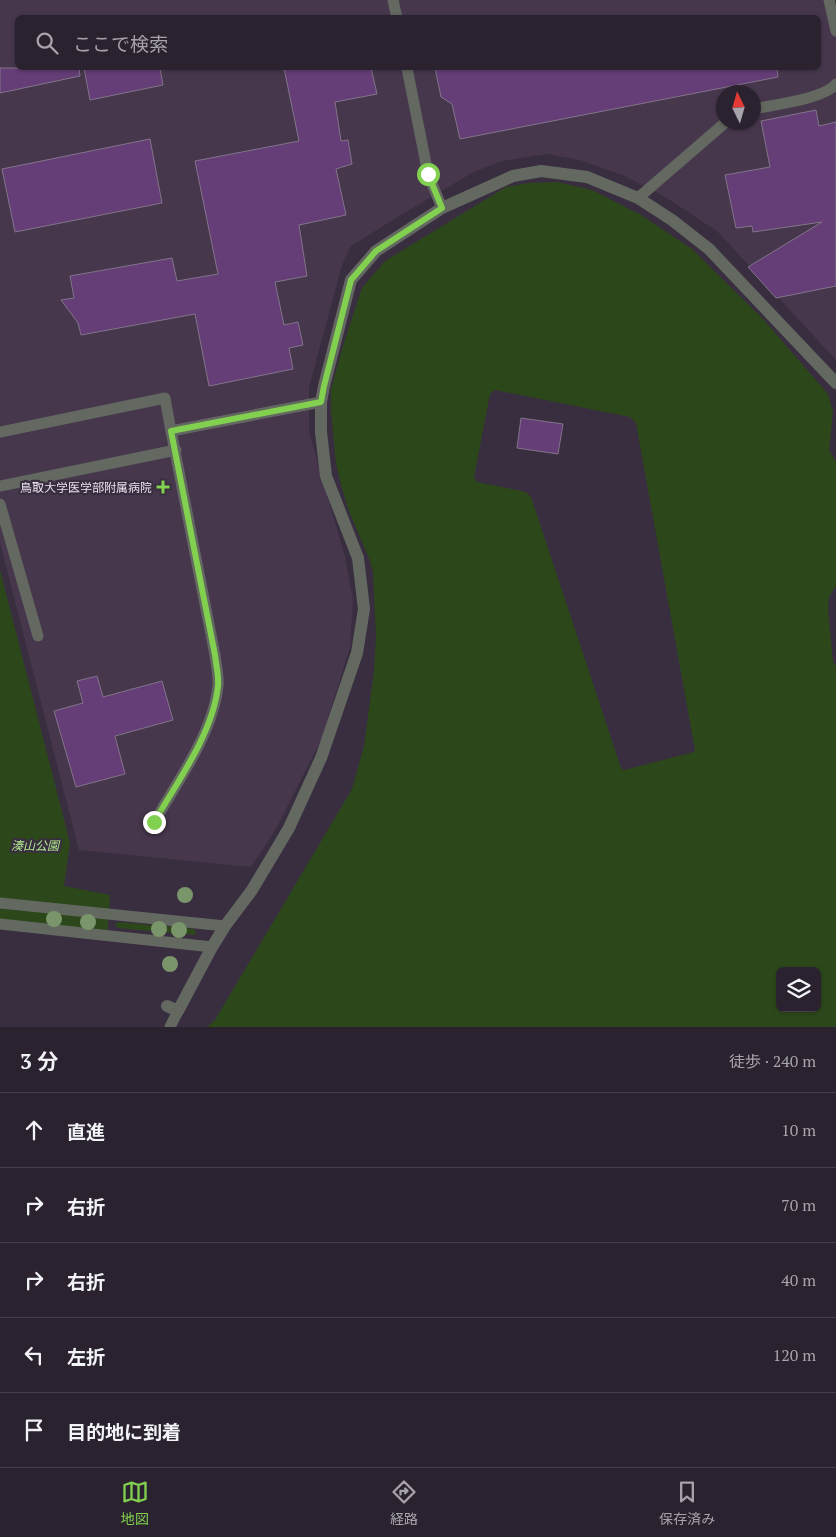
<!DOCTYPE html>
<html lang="ja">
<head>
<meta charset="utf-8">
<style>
  :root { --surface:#2b222f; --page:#372f3b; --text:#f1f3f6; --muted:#a6a4aa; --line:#473f4b; --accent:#82d04f }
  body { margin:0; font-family:"PT Serif","Noto Sans JP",serif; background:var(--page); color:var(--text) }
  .controls { position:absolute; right:15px; bottom:15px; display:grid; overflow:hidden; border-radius:8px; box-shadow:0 1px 4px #0004 }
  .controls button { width:45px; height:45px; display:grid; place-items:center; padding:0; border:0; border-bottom:1px solid var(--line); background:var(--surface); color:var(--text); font:25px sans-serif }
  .compass { position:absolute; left:716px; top:85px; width:45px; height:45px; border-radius:50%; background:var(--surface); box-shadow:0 1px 4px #0004; rotate:355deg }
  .stop { position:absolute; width:15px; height:15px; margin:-11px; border:4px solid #82d04f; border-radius:50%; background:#fff }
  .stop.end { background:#82d04f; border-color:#fff; box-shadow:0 1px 5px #0008 }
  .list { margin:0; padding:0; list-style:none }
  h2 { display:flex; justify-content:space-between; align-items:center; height:65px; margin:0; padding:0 20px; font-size:21px }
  h2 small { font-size:16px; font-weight:400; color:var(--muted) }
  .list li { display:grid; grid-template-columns:32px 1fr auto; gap:15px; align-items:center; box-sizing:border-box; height:75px; padding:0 20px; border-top:1px solid var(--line) }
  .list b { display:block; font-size:19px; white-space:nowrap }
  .list em { font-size:16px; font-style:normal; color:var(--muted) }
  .icon { flex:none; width:28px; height:28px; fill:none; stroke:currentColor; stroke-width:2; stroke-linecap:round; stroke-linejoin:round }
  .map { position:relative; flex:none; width:836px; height:1027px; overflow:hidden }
  .search { position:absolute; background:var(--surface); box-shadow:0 1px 4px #0004; left:15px; right:15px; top:15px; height:55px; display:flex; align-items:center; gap:12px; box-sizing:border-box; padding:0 18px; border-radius:8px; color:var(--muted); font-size:19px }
  .sheet { height:440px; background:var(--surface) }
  nav { display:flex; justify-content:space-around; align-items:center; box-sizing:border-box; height:70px; border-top:1px solid var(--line); background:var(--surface); font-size:14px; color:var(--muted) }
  nav a { display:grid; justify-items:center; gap:2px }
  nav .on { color:var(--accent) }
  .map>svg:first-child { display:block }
</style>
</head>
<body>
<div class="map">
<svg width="836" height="1027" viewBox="0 0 836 1027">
  <rect width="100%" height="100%" fill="#392e3f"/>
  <path fill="#46374d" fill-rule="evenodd" d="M0,0H836V360L718,232L667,198L625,176L580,160L547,154L501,161L472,173L399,216L351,246L342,265L309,387V432L345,557L353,601L350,647L322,738L276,829L251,867L79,850L0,543ZM18,18H818V68H18ZM724,92H754V122H724Z"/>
  <g fill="#2c481b" fill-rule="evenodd">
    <path d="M557,182L592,190L641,215L692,249L763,319L828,394L833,412L829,450L836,461V586L829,597L828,609L833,662L836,666V1027H207L215,1020L352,789L364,746L374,671L376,636L373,572L370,561L349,511L341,485L336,463L331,411V390L343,346L362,288L385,261L506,187L529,183ZM495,390L630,417L636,423L695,750L694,752L624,770L621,768L531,497L526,492L477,482L474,477L490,394ZM780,971H817V1008H780Z"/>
    <path d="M0,570L70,843L64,886L110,895L107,940L0,929Z"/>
    <path d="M118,922L194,929L196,934L195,935L118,928L115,924Z"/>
  </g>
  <g fill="#653d77" stroke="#817588">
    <path d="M0,68H79L80,76L0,93Z"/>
    <path d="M84,68H160L163,85L90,100Z"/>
    <path d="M284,68H371L377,94L335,102L341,141L348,140L352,164L336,169L346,215L299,225L307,276L275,282L284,325L298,322L303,345L289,348L293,369L209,386L195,314L81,335L78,323L61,300L74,298L70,276L172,258L177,281L218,274L195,161L299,141Z"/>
    <path d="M435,68H777L778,77L460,139L452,104L441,97Z"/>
    <path d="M816,110L819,126L836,122V286L776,298L748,267L822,222L753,232L752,226L736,228L725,175L770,167L761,121Z"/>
    <path d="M150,139L162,203L15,232L2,169Z"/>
    <path d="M521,418L563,424L558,454L517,448Z"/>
    <path d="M97,676L103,697L162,681L173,720L115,736L125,774L76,787L54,711L83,703L77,681Z"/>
  </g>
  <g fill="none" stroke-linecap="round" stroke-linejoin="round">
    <g stroke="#636961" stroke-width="11">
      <path d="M393,0L397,18"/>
      <path d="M829,0L836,31"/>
      <path d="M407,68L428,174L442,208"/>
      <path d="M754,109C773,105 824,99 836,84"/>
      <path d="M638,198L726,122"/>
      <path d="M0,432L165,398L171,431L321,402"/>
      <path d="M0,486L176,450"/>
      <path d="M0,504L38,636"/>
      <path d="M154,822C178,781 213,733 218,686C219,676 216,665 215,655L171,431"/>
      <path d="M0,903L225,926"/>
      <path d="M0,924L212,947"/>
      <path d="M170,1027L178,1011"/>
    </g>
    <path stroke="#636961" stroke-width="12" d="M167,1006L178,1011L212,947L225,926L252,890L289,828L321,758L357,653L364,609L358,558L326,476L321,432V402L324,386L351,280L376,251L442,208L513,176L541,171L587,177L638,198L672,220L709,249L836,383"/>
  </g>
  <g fill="#7a956a">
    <circle cx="185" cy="895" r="8"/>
    <circle cx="54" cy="919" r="8"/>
    <circle cx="88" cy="922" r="8"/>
    <circle cx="159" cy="929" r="8"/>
    <circle cx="179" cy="930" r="8"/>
    <circle cx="170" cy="964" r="8"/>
  </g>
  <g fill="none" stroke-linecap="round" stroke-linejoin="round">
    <path stroke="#82d04f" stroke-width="6" d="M154,822C178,781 213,733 218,686C219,676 216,665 215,655L171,431L321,402L324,386L351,280L376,251L442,208L428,174"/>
  </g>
  <path fill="#82d04f" stroke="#392e3f" stroke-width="2" d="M160.5 479.5h5v5h5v5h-5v5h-5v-5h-5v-5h5z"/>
  <g text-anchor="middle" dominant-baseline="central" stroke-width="4.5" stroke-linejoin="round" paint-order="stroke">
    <g font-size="12" fill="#e7e0eb" stroke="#392e3f" text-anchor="end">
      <text x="152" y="487">鳥取大学医学部附属病院</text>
    </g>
    <g font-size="12" font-style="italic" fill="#afe98e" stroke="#392e3f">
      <text x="35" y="845">湊山公園</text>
    </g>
  </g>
</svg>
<div class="controls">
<button><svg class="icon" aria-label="layers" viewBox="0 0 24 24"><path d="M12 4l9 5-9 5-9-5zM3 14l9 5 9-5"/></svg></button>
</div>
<svg class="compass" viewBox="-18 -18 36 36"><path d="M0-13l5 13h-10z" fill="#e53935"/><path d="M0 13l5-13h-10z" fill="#a6a4aa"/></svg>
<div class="stop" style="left:428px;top:174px"></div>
<div class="stop end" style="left:154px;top:822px"></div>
<div class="search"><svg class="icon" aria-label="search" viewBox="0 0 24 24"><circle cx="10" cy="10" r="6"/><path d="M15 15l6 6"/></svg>ここで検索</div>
</div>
<section class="sheet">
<h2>3 分<small>徒歩 · 240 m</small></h2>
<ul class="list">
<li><svg class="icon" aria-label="ahead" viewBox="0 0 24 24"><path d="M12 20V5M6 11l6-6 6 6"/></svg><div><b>直進</b></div><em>10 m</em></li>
<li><svg class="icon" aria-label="right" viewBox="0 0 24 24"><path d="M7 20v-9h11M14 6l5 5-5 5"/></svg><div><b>右折</b></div><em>70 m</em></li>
<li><svg class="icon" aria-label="right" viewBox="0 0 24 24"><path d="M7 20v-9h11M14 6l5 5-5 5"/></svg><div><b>右折</b></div><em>40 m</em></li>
<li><svg class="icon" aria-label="left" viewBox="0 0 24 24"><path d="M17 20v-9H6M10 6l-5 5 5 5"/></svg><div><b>左折</b></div><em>120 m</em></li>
<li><svg class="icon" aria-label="arrive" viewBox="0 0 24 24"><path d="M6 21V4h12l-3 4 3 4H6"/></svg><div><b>目的地に到着</b></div></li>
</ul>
</section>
<nav>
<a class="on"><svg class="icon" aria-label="map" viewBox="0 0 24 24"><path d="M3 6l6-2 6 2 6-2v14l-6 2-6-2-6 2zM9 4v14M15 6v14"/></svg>地図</a>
<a><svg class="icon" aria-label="directions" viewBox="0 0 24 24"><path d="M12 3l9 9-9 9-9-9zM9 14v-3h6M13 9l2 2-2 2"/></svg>経路</a>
<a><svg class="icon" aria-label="saved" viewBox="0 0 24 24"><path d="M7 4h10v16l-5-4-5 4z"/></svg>保存済み</a>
</nav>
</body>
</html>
